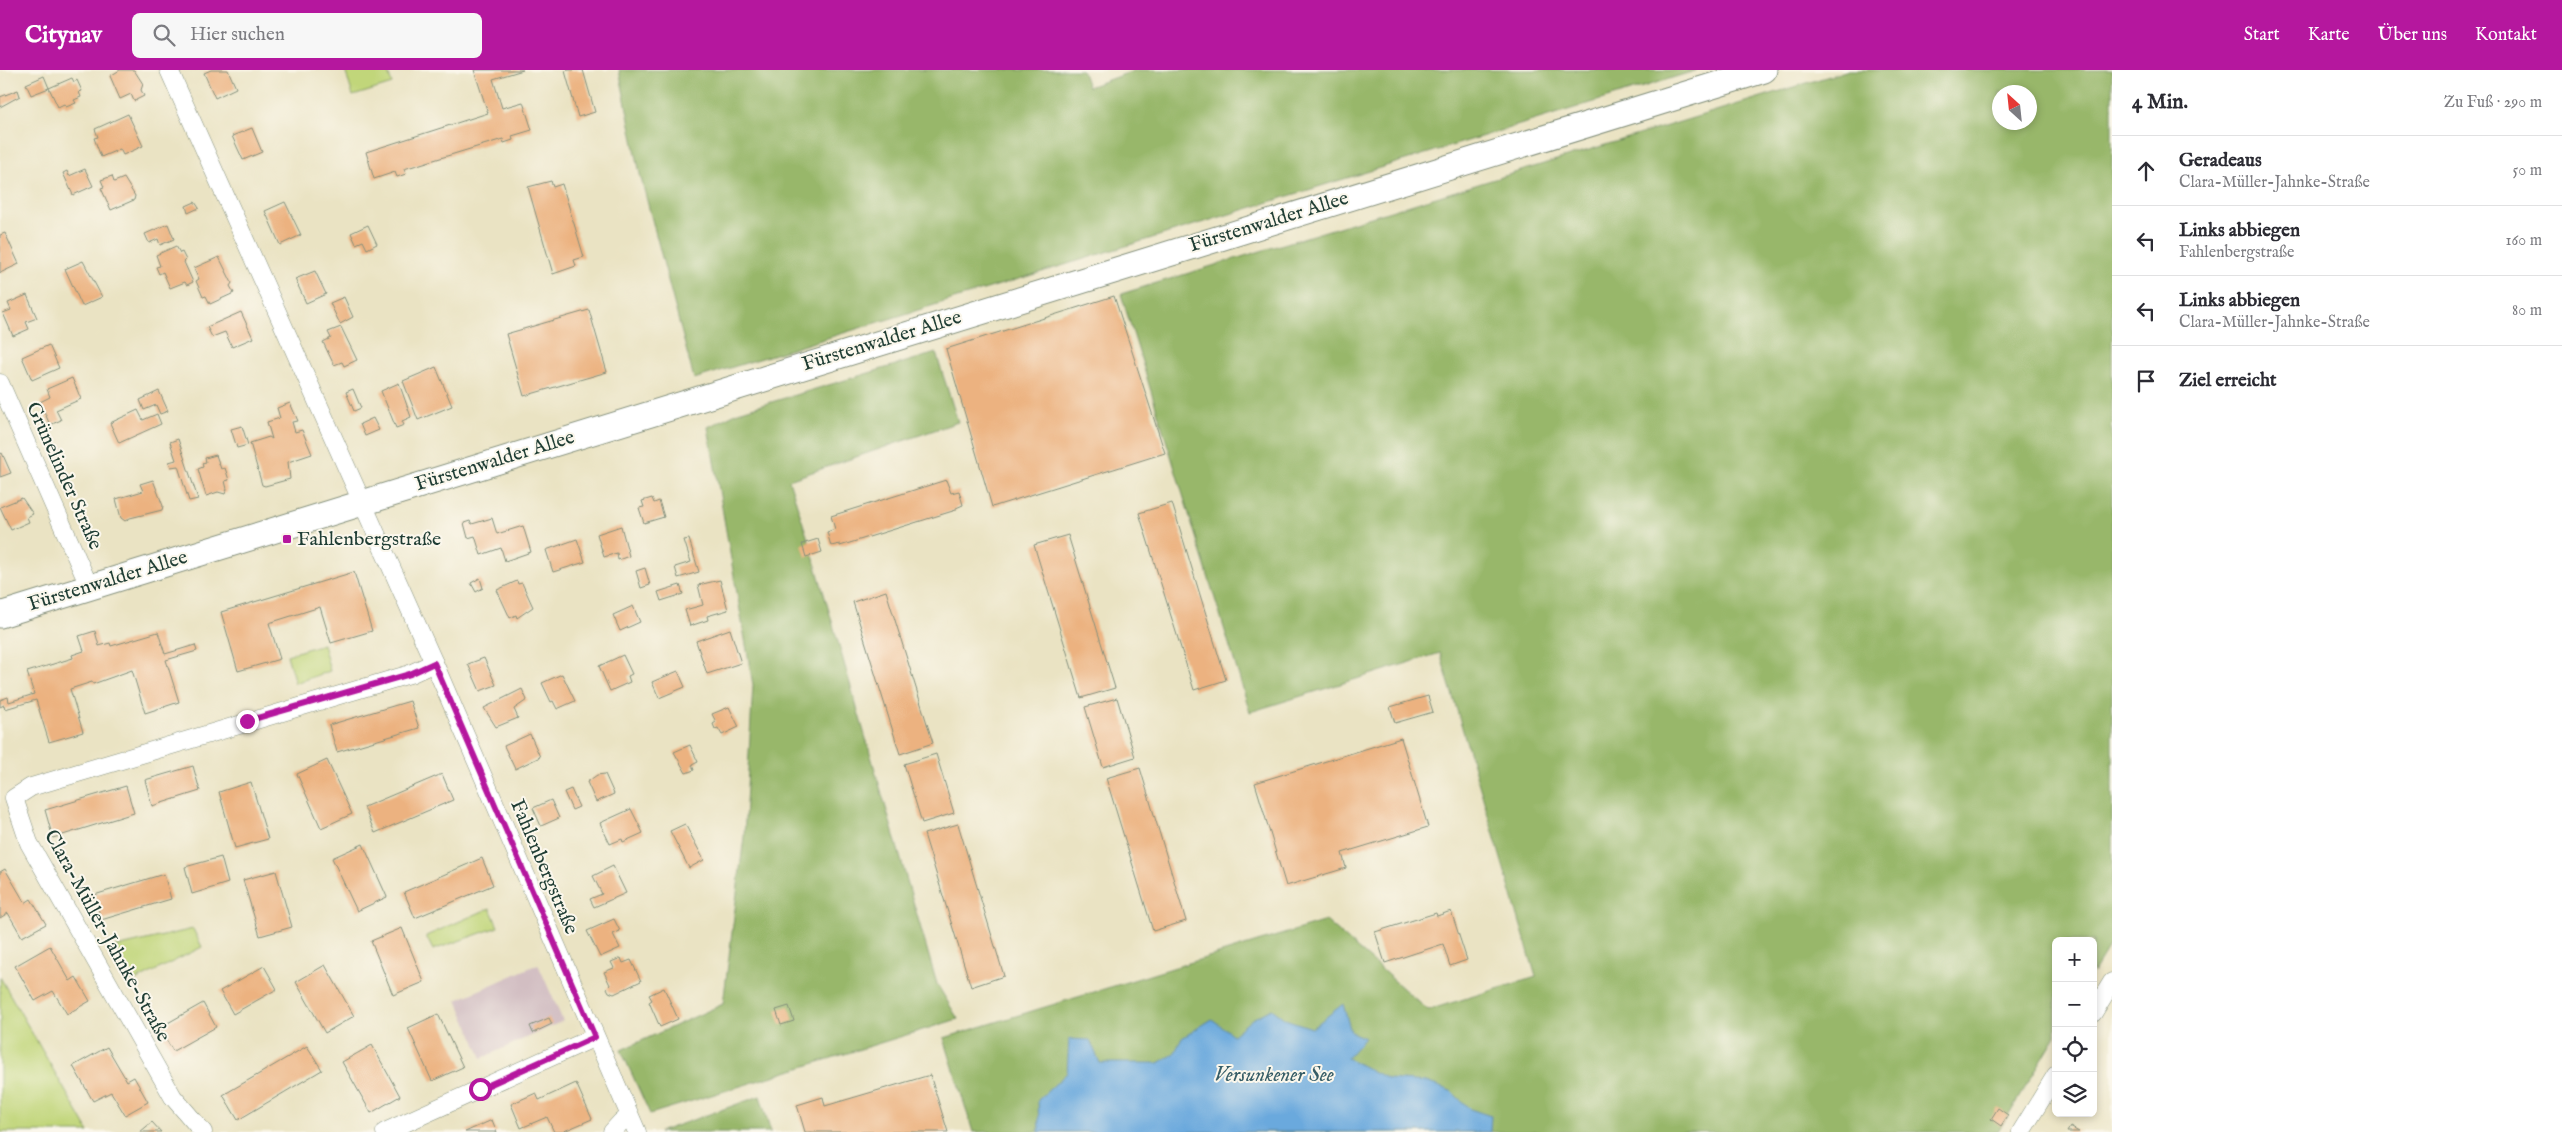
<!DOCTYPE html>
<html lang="de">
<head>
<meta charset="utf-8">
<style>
  :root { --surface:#fff; --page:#f7f7f7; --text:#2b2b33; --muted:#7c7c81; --line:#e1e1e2; --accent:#b5179e }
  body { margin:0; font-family:"IM FELL English",serif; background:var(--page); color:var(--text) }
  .controls { position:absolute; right:15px; bottom:15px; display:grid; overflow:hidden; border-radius:8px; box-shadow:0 2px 8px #0003 }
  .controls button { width:45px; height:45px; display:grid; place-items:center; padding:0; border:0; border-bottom:1px solid var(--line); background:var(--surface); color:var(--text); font:25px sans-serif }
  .compass { position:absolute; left:1992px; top:15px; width:45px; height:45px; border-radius:50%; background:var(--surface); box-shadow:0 2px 8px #0003; rotate:333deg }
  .stop { position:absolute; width:15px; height:15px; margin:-11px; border:4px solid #b5179e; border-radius:50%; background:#fff }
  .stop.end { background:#b5179e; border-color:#fff; box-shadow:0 1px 5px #0008 }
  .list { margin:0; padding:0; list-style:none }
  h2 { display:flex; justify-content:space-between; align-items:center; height:65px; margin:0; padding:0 20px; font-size:21px }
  h2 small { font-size:16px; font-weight:400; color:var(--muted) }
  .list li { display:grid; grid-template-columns:32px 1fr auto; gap:15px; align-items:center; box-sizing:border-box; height:70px; padding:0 20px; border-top:1px solid var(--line) }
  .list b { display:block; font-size:19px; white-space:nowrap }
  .list p { margin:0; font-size:16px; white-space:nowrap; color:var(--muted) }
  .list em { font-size:16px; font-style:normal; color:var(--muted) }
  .icon { flex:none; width:28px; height:28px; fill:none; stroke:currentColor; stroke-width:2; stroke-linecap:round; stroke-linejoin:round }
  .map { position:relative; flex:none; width:2112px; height:1062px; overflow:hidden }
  header { display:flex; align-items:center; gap:30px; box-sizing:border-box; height:70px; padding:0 25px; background:var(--accent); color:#fff }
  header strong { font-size:24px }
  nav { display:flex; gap:28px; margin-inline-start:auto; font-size:18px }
  .search { width:350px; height:45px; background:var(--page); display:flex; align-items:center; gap:12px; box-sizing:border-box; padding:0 18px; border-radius:8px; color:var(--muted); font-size:19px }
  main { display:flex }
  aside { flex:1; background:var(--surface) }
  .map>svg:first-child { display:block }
</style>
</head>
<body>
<header>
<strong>Citynav</strong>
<div class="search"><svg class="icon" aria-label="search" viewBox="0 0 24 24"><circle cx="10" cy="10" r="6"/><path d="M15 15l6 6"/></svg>Hier suchen</div>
<nav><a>Start</a><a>Karte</a><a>Über uns</a><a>Kontakt</a></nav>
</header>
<main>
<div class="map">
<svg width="2112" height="1062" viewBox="0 0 2112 1062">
  <rect width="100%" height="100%" fill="#fbf7ec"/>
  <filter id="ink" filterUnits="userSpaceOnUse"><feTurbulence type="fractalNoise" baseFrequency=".02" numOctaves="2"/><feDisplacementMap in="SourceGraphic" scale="10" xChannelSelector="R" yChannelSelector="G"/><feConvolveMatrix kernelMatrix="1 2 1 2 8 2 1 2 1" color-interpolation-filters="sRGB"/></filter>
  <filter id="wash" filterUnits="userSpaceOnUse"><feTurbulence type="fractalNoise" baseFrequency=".0096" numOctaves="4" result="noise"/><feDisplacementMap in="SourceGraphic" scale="20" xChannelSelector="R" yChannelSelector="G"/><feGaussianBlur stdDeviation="1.12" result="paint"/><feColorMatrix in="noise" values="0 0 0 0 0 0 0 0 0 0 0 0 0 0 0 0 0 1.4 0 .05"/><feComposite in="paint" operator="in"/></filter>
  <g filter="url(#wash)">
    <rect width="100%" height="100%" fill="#eae3c3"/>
    <path fill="#d2bec2" d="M538,894L563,951L482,988L457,930Z"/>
    <g fill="#c1d67a" stroke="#708a57">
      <path d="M345,0H387L392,14L353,26Z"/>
      <path d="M323,574L330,601L295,613L287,585Z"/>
      <path d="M490,838L498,857L433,880L426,866Z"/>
      <path d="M193,859L202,877L127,915L108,879Z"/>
      <path d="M0,907L89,1062H0Z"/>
    </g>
    <g fill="#98b76a" stroke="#5c7a4f" fill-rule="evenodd">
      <path d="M619,0H1082L1088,17L1136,0H1698L694,309L640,104Z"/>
      <path d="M1849,0H2112V872L2093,903V871H2056V966L1998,1062H973L944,968L1326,851L1428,940L1536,907L1440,583L1250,642L1121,224ZM2000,22H2030V52H2000Z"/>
      <path d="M936,283L958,352L789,410L809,472L937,914L958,949L650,1044L621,980L723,934L744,767L753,615L708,357L738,342Z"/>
      <path d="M760,1026L771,1062H659Z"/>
    </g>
    <path fill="#6ba9dd" stroke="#457388" d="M1343,934L1351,962L1365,968L1347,988L1388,1009L1426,1012L1451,1021L1470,1039L1491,1046L1490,1062H1039L1038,1030L1067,1003L1069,969L1090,970L1100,993H1159L1174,984L1182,968L1212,949L1233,965L1252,949L1272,939L1285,949L1312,958Z"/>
    <g id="blocks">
      <g fill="#ecb280">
        <path d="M120,0H134L143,14L141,20L144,26L134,31L131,24L120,29L110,6Z"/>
        <path d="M211,0H228L236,18L215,28L204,3Z"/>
        <path d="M474,0H523L493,9L502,38L523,32L532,60L512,66L513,70L504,73L503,69L404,99L406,104L397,107L395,102L374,109L366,82L488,43Z"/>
        <path d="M569,0H583L595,42L578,47L565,1Z"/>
        <path d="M44,6L49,18L31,25L26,14Z"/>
        <path d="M72,8L74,12L77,10L82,21L79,22L81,27L74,30L76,33L66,37L64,34L58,37L49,18Z"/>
        <path d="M18,20L20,26L0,37V27Z"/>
        <path d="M128,44L143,76L123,85L120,79L101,87L94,68L98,67L95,59Z"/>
        <path d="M252,58L262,82L243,90L232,66Z"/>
        <path d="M85,99L93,116L73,125L63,103L67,101L69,106Z"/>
        <path d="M112,106L114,112L124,108L135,126L134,130L111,140L101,118L104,117L101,110Z"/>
        <path d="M551,111L553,117L562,114L584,187L574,190L576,196L553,204L528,117Z"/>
        <path d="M195,132L199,138L188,143L186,136Z"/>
        <path d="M285,132L301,165L280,175L265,141Z"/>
        <path d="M168,154L174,169L160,175L158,169L149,173L145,164Z"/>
        <path d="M368,155L377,174L367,179L363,171L356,174L351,163Z"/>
        <path d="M5,163L19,194L0,203V165Z"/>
        <path d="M176,176L180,183L182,182L186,190L184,192L193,212L187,215L185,212L170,218L163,202L159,204L156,197L160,196L156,185Z"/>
        <path d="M219,187L232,213L230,216L234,223L210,234L206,226L203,227L196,211L199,209L194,198Z"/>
        <path d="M83,191L102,227L82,236L65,199Z"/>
        <path d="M315,201L326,224L306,233L295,209Z"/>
        <path d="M27,225L37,248L26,252L29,259L13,266L3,243L11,240L8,233Z"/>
        <path d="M1114,226L1165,383L992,437L946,279Z"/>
        <path d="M344,227L353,247L340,254L330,233Z"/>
        <path d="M589,240L607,302L524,326L506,264Z"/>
        <path d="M241,242L253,268L232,277L225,262L212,267L207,257Z"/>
        <path d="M341,257L357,290L344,296L342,292L334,295L323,272L331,268L328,262Z"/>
        <path d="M49,275L59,298L32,310L22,287Z"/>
        <path d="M436,297L452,336L418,350L403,311Z"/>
        <path d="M72,308L81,329L56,340L61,350L50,355L40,332L50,327L47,319Z"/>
        <path d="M399,313L411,347L402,351L404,355L396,358L381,321Z"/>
        <path d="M353,319L361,338L354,341L346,322Z"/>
        <path d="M159,321L168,341L160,344L156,335L144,340L140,330Z"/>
        <path d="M290,333L298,351L292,352L295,362L302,360L312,384L288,392L290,409L265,416L262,415L250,373L269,367L272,369L267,352L280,348L277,338Z"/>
        <path d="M138,340L143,350L157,344L161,354L119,373L110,353Z"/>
        <path d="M373,348L379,360L365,366L360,354Z"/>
        <path d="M242,356L248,375L237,378L231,359Z"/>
        <path d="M178,369L198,429L189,431L178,396L171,397L169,392L176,390L170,372Z"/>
        <path d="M2,383L11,403L0,407V384Z"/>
        <path d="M216,385L221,399L225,398L229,410L225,411L227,419L225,424L218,422L206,426L198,399L203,397L202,393L206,392L205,388Z"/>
        <path d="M153,410L163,436L162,440L130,448L125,451L121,448L116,429L143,421L140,414Z"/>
        <path d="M946,410L951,423L959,421L963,435L956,438V440L840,476V474L831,476L827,462L835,459L831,446Z"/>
        <path d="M22,428L33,444L27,447L29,452L11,460L0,437Z"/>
        <path d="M652,428L654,433L659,431L664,447L644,453L639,438L644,437L642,431Z"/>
        <path d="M1172,433L1226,610L1194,620L1139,443Z"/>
        <path d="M492,448L497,464L523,456L531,482L505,491L501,478L481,485L475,466L468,468L464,453L470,451L472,454Z"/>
        <path d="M621,456L629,486L618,490L617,483L604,487L597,464Z"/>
        <path d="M1068,465L1115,618L1081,628L1034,475Z"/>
        <path d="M577,469L585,492L553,502L546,480Z"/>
        <path d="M689,469L699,502L678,508L675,497L691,492L684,470Z"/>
        <path d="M818,469L822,482L806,487L802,474Z"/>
        <path d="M645,498L650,515L641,518L636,501Z"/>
        <path d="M354,502L372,561L331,573L320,537L269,553L280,589L238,601L221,542Z"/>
        <path d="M480,508L483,518L476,522L471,513Z"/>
        <path d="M720,510L728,540L707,546L708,550L690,556L685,540L703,535L698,515Z"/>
        <path d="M517,511L518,514L522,513L533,537L517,548L516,545L510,548L497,520Z"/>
        <path d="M680,515L683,524L661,531L658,522Z"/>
        <path d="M886,521L933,673L900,684L853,532Z"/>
        <path d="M633,536L640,552L620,561L613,545Z"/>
        <path d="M730,559L741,593L707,604L696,571Z"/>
        <path d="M95,561L99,576L110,573L111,576L158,562L165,584L195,575L197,581L166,590L179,632L145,643L132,600L93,614L92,612L70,619L83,662L49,672L36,630L5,639L4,635L0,637V630L8,627L9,632L34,624L27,602L73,588L72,585L84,581L79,566Z"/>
        <path d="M623,585L632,604L628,606L630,612L610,621L599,596Z"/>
        <path d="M484,588L496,615L480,621L468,594Z"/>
        <path d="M678,601L685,617L659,628L652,612Z"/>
        <path d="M562,604L575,631L557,639L553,631L551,632L542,613Z"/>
        <path d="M522,619L527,630L514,639L518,648L496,657L484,638Z"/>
        <path d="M1428,626L1433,642L1395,653L1390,637Z"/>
        <path d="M1117,628L1135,687L1103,697L1085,637Z"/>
        <path d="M410,631L419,658L337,682L329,655Z"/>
        <path d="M729,637L739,657L722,665L718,658L715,659L713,654L716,652L712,644Z"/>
        <path d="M530,664L540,687L515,699L504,676Z"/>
        <path d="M1401,668L1428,757L1342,783L1346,798L1286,816L1255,713Z"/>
        <path d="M690,675L698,692L692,695L694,700L686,703L674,682Z"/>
        <path d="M936,684L954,743L922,753L904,694Z"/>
        <path d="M327,690L352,744L321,758L297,704Z"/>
        <path d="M193,696L200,721L152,736L145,710Z"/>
        <path d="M1140,698L1186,851L1153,861L1106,708Z"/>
        <path d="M442,704L453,730L375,763L364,737Z"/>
        <path d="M605,704L614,724L596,732L587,712L597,705Z"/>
        <path d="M251,712L268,769L235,778L219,722Z"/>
        <path d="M126,716L134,743L53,768L45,740Z"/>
        <path d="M571,719L579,737L572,740L564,722Z"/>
        <path d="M551,730L559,748L541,756L533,738Z"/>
        <path d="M631,739L643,763L623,772L622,769L610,774L600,753Z"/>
        <path d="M685,754L704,790L689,798L670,761Z"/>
        <path d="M958,754L1004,906L971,917L924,764Z"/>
        <path d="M363,774L387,827L357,841L332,788Z"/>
        <path d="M65,787L67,791L59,793L58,789Z"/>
        <path d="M221,787L228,813L192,824L185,797Z"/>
        <path d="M482,788L493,815L415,848L404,822Z"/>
        <path d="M613,796L626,823L594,837L590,829L602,824L593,806Z"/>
        <path d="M5,799L25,833L31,829L46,854L22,867L8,843L0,848V802Z"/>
        <path d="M276,801L292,857L260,866L243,810Z"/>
        <path d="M164,804L171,829L101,850L94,825Z"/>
        <path d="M1451,841L1467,890L1450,896L1443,874L1385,893L1375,862L1436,843L1437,846Z"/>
        <path d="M614,849L620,861L613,864L620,878L600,887L587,861Z"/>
        <path d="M402,858L424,912L393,925L371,871Z"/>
        <path d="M50,876L70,911L76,907L90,931L67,944L53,921L35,931L15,896Z"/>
        <path d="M621,888L623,893L631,890L641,911L614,924L609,922L607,918L610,915L604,902L614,898L611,892Z"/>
        <path d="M325,895L354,946L325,963L296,912Z"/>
        <path d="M264,896L277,919L233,944L220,921Z"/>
        <path d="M664,918L678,949L660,957L649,932L652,930L649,925Z"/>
        <path d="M203,933L216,957L173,981L159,958Z"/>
        <path d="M789,936L794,951L781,955L776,940Z"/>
        <path d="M438,944L463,997L432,1011L408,958Z"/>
        <path d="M549,948L552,954L533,963L530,956Z"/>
        <path d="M372,975L400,1026L371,1043L342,992Z"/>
        <path d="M307,976L322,1000L238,1050L223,1025Z"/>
        <path d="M107,977L127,1011L134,1007L148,1032L125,1045L111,1022L93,1031L73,996Z"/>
        <path d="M930,1005L948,1062H805L797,1035L823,1027L825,1036Z"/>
        <path d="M576,1013L592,1049L562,1062H554L547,1047L521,1058L511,1034L536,1023L539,1030Z"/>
        <path d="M1998,1038L2008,1045L2001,1056L1991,1049Z"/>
        <path d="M492,1050L497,1062H465Z"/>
        <path d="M152,1052L161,1062H140Z"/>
        <path d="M2070,1057L2079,1062H2067Z"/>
      </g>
    </g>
  </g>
  <g filter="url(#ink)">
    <use href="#blocks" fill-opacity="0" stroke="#84907c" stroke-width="1"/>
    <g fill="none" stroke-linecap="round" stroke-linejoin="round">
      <defs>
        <g id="minor">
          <path d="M169,0L434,593L637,1062"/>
          <path d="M0,313L89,516"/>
          <path d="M2093,943L2112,912"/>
          <path d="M203,1062L173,1027L29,773L14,728L31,717L410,604L434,593"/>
          <path d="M385,1062L595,967"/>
          <path d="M612,1062L621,1052L630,1048"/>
          <path d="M2021,1062L2056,1005"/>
        </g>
        <path id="secondary" d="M0,545L1764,0"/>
      </defs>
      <use href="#minor" stroke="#84907c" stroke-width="19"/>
      <use href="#secondary" stroke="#84907c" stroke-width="27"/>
      <use href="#minor" stroke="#fff" stroke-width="18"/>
      <use href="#secondary" stroke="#fff" stroke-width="25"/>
    </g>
  </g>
  <g fill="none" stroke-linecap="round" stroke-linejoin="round" filter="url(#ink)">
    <path stroke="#b5179e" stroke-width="6" d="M247,651L410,604L434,593L595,967L480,1019"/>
  </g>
  <rect fill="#b5179e" stroke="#fbf7ec" stroke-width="2" x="282" y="464" width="10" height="10" rx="2.5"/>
  <g text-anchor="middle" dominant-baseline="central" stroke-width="4" stroke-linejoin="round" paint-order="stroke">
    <g font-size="20" fill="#1f3d34" stroke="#fbf7ec">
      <text transform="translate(1269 152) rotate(-17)">Fürstenwalder Allee</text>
      <text transform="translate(882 271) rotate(-17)">Fürstenwalder Allee</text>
      <text transform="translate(495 391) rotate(-17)">Fürstenwalder Allee</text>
      <text transform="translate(64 406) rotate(66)">Grünelinder Straße</text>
      <text transform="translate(108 511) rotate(-17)">Fürstenwalder Allee</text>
      <text transform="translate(544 797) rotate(67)">Fahlenbergstraße</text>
      <text transform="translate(107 866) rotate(61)">Clara-Müller-Jahnke-Straße</text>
    </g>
    <g font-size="20" fill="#1f3d34" stroke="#fbf7ec" text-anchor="start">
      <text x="297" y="469">Fahlenbergstraße</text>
    </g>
    <g font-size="21" font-style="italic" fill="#365d67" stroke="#fbf7ec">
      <text x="1274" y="1005">Versunkener See</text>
    </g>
  </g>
</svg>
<div class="controls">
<button>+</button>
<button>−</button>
<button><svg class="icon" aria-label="locate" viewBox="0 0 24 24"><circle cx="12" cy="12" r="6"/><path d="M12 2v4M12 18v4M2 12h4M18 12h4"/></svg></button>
<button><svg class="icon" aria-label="layers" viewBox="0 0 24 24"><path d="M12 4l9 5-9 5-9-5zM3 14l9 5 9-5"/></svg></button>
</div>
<svg class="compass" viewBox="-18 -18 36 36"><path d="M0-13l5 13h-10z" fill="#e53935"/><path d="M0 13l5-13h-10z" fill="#7c7c81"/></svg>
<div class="stop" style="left:480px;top:1019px"></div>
<div class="stop end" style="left:247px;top:651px"></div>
</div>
<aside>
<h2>4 Min.<small>Zu Fuß · 290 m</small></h2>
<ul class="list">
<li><svg class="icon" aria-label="ahead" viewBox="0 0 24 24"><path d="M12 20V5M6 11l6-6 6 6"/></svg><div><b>Geradeaus</b><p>Clara-Müller-Jahnke-Straße</p></div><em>50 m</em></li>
<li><svg class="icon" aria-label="left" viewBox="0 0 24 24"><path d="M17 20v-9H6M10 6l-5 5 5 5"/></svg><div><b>Links abbiegen</b><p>Fahlenbergstraße</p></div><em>160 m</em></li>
<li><svg class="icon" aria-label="left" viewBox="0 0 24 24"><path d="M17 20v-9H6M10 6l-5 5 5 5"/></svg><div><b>Links abbiegen</b><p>Clara-Müller-Jahnke-Straße</p></div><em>80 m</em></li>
<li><svg class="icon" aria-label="arrive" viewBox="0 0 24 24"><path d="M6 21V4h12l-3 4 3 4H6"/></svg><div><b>Ziel erreicht</b></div></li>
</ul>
</aside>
</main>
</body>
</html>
